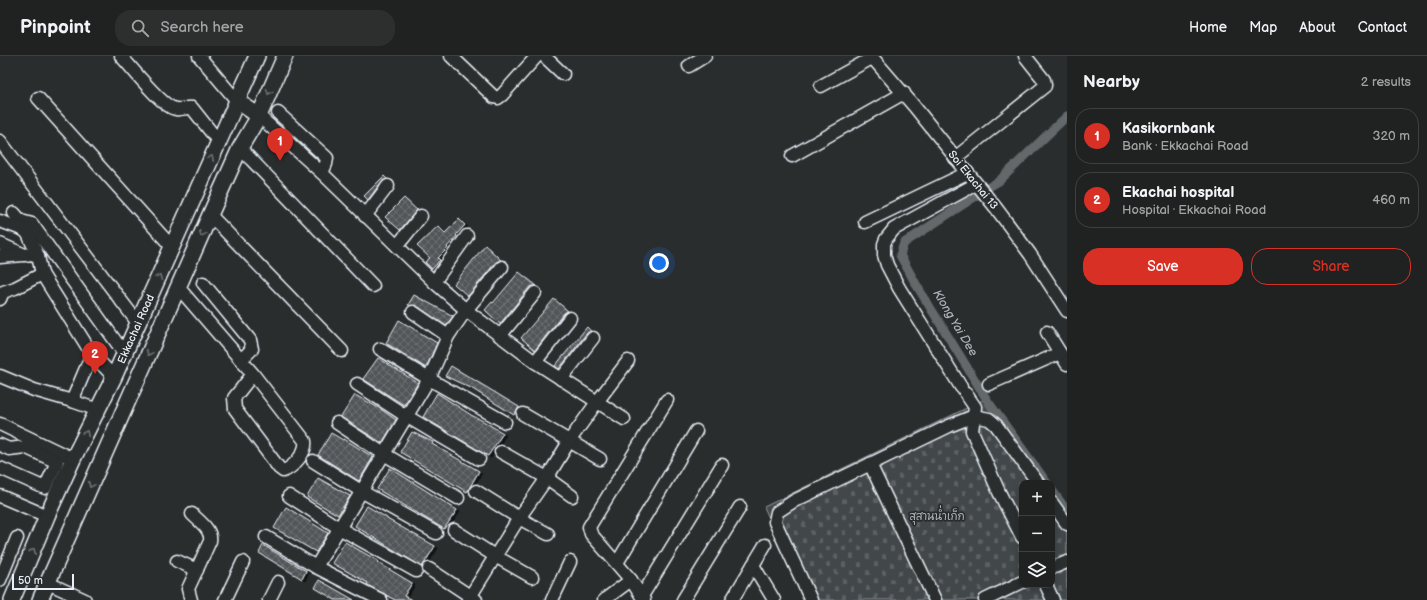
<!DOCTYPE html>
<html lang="en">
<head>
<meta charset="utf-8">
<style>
  :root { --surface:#202222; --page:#2d2f2f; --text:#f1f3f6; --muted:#a2a4a5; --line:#3d3f40; --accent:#d93025 }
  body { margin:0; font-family:"Balsamiq Sans","Playpen Sans Thai",sans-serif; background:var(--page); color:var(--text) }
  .controls { position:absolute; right:12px; bottom:12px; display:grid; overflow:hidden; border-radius:8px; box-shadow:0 2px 6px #0003 }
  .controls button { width:36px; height:36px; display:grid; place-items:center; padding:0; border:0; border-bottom:1px solid var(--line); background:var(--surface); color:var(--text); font:20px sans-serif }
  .scale { position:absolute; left:12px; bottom:10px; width:62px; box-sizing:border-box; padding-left:4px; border:2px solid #e8f1f8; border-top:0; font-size:11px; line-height:14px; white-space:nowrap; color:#e8f1f8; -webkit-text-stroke:3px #2a2d2e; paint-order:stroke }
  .you { position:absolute; left:659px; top:207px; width:14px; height:14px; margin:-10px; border:3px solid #fff; border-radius:50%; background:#1a73e8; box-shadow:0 0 0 6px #1a73e833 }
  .badge { display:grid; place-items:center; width:26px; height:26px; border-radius:50%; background:var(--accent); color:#fff; font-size:13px; font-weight:700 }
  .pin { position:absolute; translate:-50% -33px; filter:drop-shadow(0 1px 2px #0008) }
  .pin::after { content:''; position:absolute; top:21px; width:14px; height:12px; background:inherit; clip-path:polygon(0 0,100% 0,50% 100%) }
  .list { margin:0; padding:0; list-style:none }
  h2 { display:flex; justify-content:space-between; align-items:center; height:52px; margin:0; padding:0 16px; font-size:17px }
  h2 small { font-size:13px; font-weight:400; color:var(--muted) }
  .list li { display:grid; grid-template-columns:26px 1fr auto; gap:12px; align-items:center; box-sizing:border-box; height:56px; margin:0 8px 8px; padding:0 8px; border:1px solid var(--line); border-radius:16px }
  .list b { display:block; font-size:15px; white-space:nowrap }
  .list p { margin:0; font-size:13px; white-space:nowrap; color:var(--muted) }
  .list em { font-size:13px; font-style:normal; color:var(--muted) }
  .actions { display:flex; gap:8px; padding:12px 16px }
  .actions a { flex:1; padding:9px 0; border:1px solid var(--accent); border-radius:16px; text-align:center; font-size:14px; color:var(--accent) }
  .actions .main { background:var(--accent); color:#fff }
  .icon { flex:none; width:22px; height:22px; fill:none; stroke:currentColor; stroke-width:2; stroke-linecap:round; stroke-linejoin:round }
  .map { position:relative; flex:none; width:1067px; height:544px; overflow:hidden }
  header { display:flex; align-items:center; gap:24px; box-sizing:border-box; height:56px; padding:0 20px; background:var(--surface); border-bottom:1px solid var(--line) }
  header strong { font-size:19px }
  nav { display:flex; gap:22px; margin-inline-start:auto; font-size:14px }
  .search { width:280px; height:36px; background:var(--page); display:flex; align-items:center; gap:10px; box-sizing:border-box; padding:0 14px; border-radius:16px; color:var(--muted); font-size:15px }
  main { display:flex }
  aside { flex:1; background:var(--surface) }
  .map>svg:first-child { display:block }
</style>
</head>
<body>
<header>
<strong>Pinpoint</strong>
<div class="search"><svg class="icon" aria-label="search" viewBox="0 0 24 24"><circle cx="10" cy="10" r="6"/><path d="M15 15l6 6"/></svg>Search here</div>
<nav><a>Home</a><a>Map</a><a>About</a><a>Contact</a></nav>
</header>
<main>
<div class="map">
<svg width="1067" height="544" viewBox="0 0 1067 544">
  <defs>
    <pattern id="cemetery-stones" width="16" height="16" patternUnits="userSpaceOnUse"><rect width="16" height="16" fill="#424648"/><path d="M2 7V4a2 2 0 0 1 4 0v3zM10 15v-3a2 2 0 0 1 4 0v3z" fill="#5d6163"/></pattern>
    <pattern id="building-cross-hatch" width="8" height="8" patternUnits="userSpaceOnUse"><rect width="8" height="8" fill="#535759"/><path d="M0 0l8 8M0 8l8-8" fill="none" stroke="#6c7072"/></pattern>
    <filter id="shadow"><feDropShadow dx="3" dy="2" stdDeviation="0" flood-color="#0009"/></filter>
  </defs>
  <rect width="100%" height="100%" fill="#2a2d2e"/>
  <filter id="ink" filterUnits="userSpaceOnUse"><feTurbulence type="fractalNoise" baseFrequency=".025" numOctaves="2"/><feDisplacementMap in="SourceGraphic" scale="8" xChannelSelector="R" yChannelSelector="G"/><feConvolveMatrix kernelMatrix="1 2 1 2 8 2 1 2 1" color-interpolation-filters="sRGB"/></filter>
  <g filter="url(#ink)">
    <path fill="url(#cemetery-stones)" stroke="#959ca0" d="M983,344L1042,427H1022V529H1052V442L1067,463V544H806L764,451Z"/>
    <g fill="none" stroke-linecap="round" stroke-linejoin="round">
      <g stroke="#63686b" stroke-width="9">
        <path d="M989,131L999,125L1067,60"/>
        <path d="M976,140L904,187L900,199L917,230L989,347L1047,427"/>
        <path d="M1052,434L1067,455"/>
      </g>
    </g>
    <g fill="url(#building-cross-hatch)" stroke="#e8f1f8" filter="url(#shadow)">
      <path d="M384,120L387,123L382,125L368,144L364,140Z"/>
      <path d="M404,142L417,154L400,174L385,161Z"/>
      <path d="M459,163L465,169L456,179L457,180L447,191L448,192L438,202L440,204L432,213L425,206L430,202L417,190L438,170L445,177Z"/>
      <path d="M485,189L501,204L496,206L468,240L454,228Z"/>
      <path d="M519,216L537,230H533L529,232L500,268L485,254L492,246L493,247Z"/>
      <path d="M414,239L453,260L446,270L417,250L408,249Z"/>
      <path d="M554,243L568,255L564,257L535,294L521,282Z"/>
      <path d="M399,264L437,287L426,312L386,287Z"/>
      <path d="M587,271L591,275L587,277L559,313L555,310Z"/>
      <path d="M378,302L418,327L404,349L363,323Z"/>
      <path d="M451,310L519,351L514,359L471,332L445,320Z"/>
      <path d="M437,337L471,359L483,365L503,377L488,400L423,361Z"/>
      <path d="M355,339L379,352L396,364L382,387L341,361Z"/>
      <path d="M412,376L433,386L432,388L444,395L479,415L467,436L400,396Z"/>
      <path d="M331,377L343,384L344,383L373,401L359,425L318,399Z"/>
      <path d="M390,412L457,454L444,473L377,433Z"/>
      <path d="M318,422L350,440L338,459L307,441Z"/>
      <path d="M367,450L387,462V463L435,490L422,511L355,470Z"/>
      <path d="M286,451L328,477L316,496L274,472Z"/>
      <path d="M345,486L378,505L377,506L412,527L404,540L412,544H395L367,529L368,527L332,507Z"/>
      <path d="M263,489L306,515L302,523L259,497Z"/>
      <path d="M319,524L328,529L354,544H335L327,539L315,532Z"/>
    </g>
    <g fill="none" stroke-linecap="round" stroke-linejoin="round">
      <defs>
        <g id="minor">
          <path d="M121,0C131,11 163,52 176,53C182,54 186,51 192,52L219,86"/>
          <path d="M199,0L237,45"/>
          <path d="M451,0L494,41L498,42L502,39L537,0"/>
          <path d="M544,0L563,18"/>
          <path d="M871,0L914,50L996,152L1030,198L1067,255"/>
          <path d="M689,10L705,0"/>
          <path d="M821,30L872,2"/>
          <path d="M38,42L172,191"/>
          <path d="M278,57L327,102L326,108L322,117"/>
          <path d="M259,60L322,117L434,226L466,254L535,306L624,363"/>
          <path d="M0,85L138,267"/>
          <path d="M240,92L373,230"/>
          <path d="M792,100L904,37"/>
          <path d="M955,102L1045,30V28L1044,24L1025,0"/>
          <path d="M14,157L21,165L32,168L124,297"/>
          <path d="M210,159L342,295"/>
          <path d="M365,160L388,130"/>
          <path d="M0,165L24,174L28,178L38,200"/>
          <path d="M865,166L967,117"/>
          <path d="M0,188L25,199L31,198L38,200L42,218L92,298L114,321"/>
          <path d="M397,190L421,160"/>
          <path d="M0,201L23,199"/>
          <path d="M434,226L467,180"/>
          <path d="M203,227L250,284L252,293L241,304"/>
          <path d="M178,231L253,318L234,342L235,353L279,412L283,415C293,412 307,396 305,385L253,318"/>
          <path d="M0,243L3,236L15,232L42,218"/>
          <path d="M413,256L448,280"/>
          <path d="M1047,276L1067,308"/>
          <path d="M500,280L535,237"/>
          <path d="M380,293L429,323L505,366"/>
          <path d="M92,298L72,345L98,354"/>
          <path d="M535,306L570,262"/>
          <path d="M0,320L34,334L72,345"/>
          <path d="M561,323L593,282"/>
          <path d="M357,328L406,360L479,403"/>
          <path d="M989,328L1060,297"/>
          <path d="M961,331L899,232L887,209L884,199V188L886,183L894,173L976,128"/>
          <path d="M966,338L975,351L972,375L999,436L1022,481"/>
          <path d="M523,358L600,403"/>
          <path d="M337,367L384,398L458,442"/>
          <path d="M0,368L73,403"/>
          <path d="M0,389L9,393L25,391L57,406L45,432L0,412"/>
          <path d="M501,396L547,422L572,440"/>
          <path d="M313,405L361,435L436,477"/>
          <path d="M870,408L935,544"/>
          <path d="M476,435L519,462L548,478"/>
          <path d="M0,440L47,460"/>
          <path d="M289,440L339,472L416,515"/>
          <path d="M1052,447L1067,468"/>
          <path d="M454,474L495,500L532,521"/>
          <path d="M266,481L316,511L381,544"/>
          <path d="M177,505L197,514"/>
          <path d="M617,507L696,375"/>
          <path d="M753,509L774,544"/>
          <path d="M316,511L429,323L448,280L466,254L502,211"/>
          <path d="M1052,512L1067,506"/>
          <path d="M429,513L476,544"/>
          <path d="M0,524L17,482"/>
          <path d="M48,527L85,544"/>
          <path d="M1046,529L1053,544"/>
          <path d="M642,540L722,409"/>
          <path d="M191,544L188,533L210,485C212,474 200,466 192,458"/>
          <path d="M225,544L243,506"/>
          <path d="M269,544L278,526"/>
          <path d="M468,544L519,462L547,422L570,384L597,346L628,305"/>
          <path d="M552,544L570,506"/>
          <path d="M604,544L631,524"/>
          <path d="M644,544L631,524L591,478L589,471L667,344"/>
          <path d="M683,544L740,451"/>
          <path d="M732,544L765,489"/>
          <path d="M811,544L775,466L777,456L794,445L949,370L974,360L989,363L996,369L1038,427"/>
          <path d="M985,544L1022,526"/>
        </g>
        <g id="major">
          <path d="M237,45L259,60"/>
          <path d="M12,544L47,460L73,403L114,321L257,0"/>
          <path d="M40,544L210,159L240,92L259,60L285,0"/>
        </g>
      </defs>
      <use href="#minor" stroke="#e8f1f8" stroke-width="15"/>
      <use href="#major" stroke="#e8f1f8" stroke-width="18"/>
      <use href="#minor" stroke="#2a2d2e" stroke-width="12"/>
      <use href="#major" stroke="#2a2d2e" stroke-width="15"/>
    </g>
    <defs><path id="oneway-chevron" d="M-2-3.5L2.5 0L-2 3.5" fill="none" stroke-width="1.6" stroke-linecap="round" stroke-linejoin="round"/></defs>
    <g stroke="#6c7275">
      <use href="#oneway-chevron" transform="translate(269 36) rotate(113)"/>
      <use href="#oneway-chevron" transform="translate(211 102) rotate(-66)"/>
      <use href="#oneway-chevron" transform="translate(202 178) rotate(114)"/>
      <use href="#oneway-chevron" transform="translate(159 221) rotate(-66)"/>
      <use href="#oneway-chevron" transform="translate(149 297) rotate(114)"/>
      <use href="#oneway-chevron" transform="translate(86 377) rotate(-63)"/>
      <use href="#oneway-chevron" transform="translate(91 429) rotate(114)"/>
      <use href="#oneway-chevron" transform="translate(33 495) rotate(-67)"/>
    </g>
  </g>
  <g text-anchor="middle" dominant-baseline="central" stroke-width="3.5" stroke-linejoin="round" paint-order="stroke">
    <g font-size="11" fill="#e8f1f8" stroke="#2a2d2e">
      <text transform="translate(973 124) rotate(51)">Soi Ekachai 13</text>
      <text transform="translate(136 273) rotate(-66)">Ekkachai Road</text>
    </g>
    <g font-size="11" fill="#aeb5ba" stroke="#2a2d2e">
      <text x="937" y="460">สุสานน่ำเก็ก</text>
    </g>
    <g font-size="12" font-style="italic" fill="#acb3b9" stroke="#2a2d2e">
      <text transform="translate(955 267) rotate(59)">Klong Yai Dee</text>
    </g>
  </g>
</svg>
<div class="controls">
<button>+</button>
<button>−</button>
<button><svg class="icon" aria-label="layers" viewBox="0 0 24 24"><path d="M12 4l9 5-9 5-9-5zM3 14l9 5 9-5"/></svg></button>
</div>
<div class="scale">50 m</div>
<div class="you"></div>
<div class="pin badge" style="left:280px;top:105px">1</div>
<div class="pin badge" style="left:95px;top:318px">2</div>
</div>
<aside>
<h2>Nearby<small>2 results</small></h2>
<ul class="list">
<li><span class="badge">1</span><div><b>Kasikornbank</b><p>Bank · Ekkachai Road</p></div><em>320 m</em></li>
<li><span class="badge">2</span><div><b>Ekachai hospital</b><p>Hospital · Ekkachai Road</p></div><em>460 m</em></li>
</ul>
<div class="actions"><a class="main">Save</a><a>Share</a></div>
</aside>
</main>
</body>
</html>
